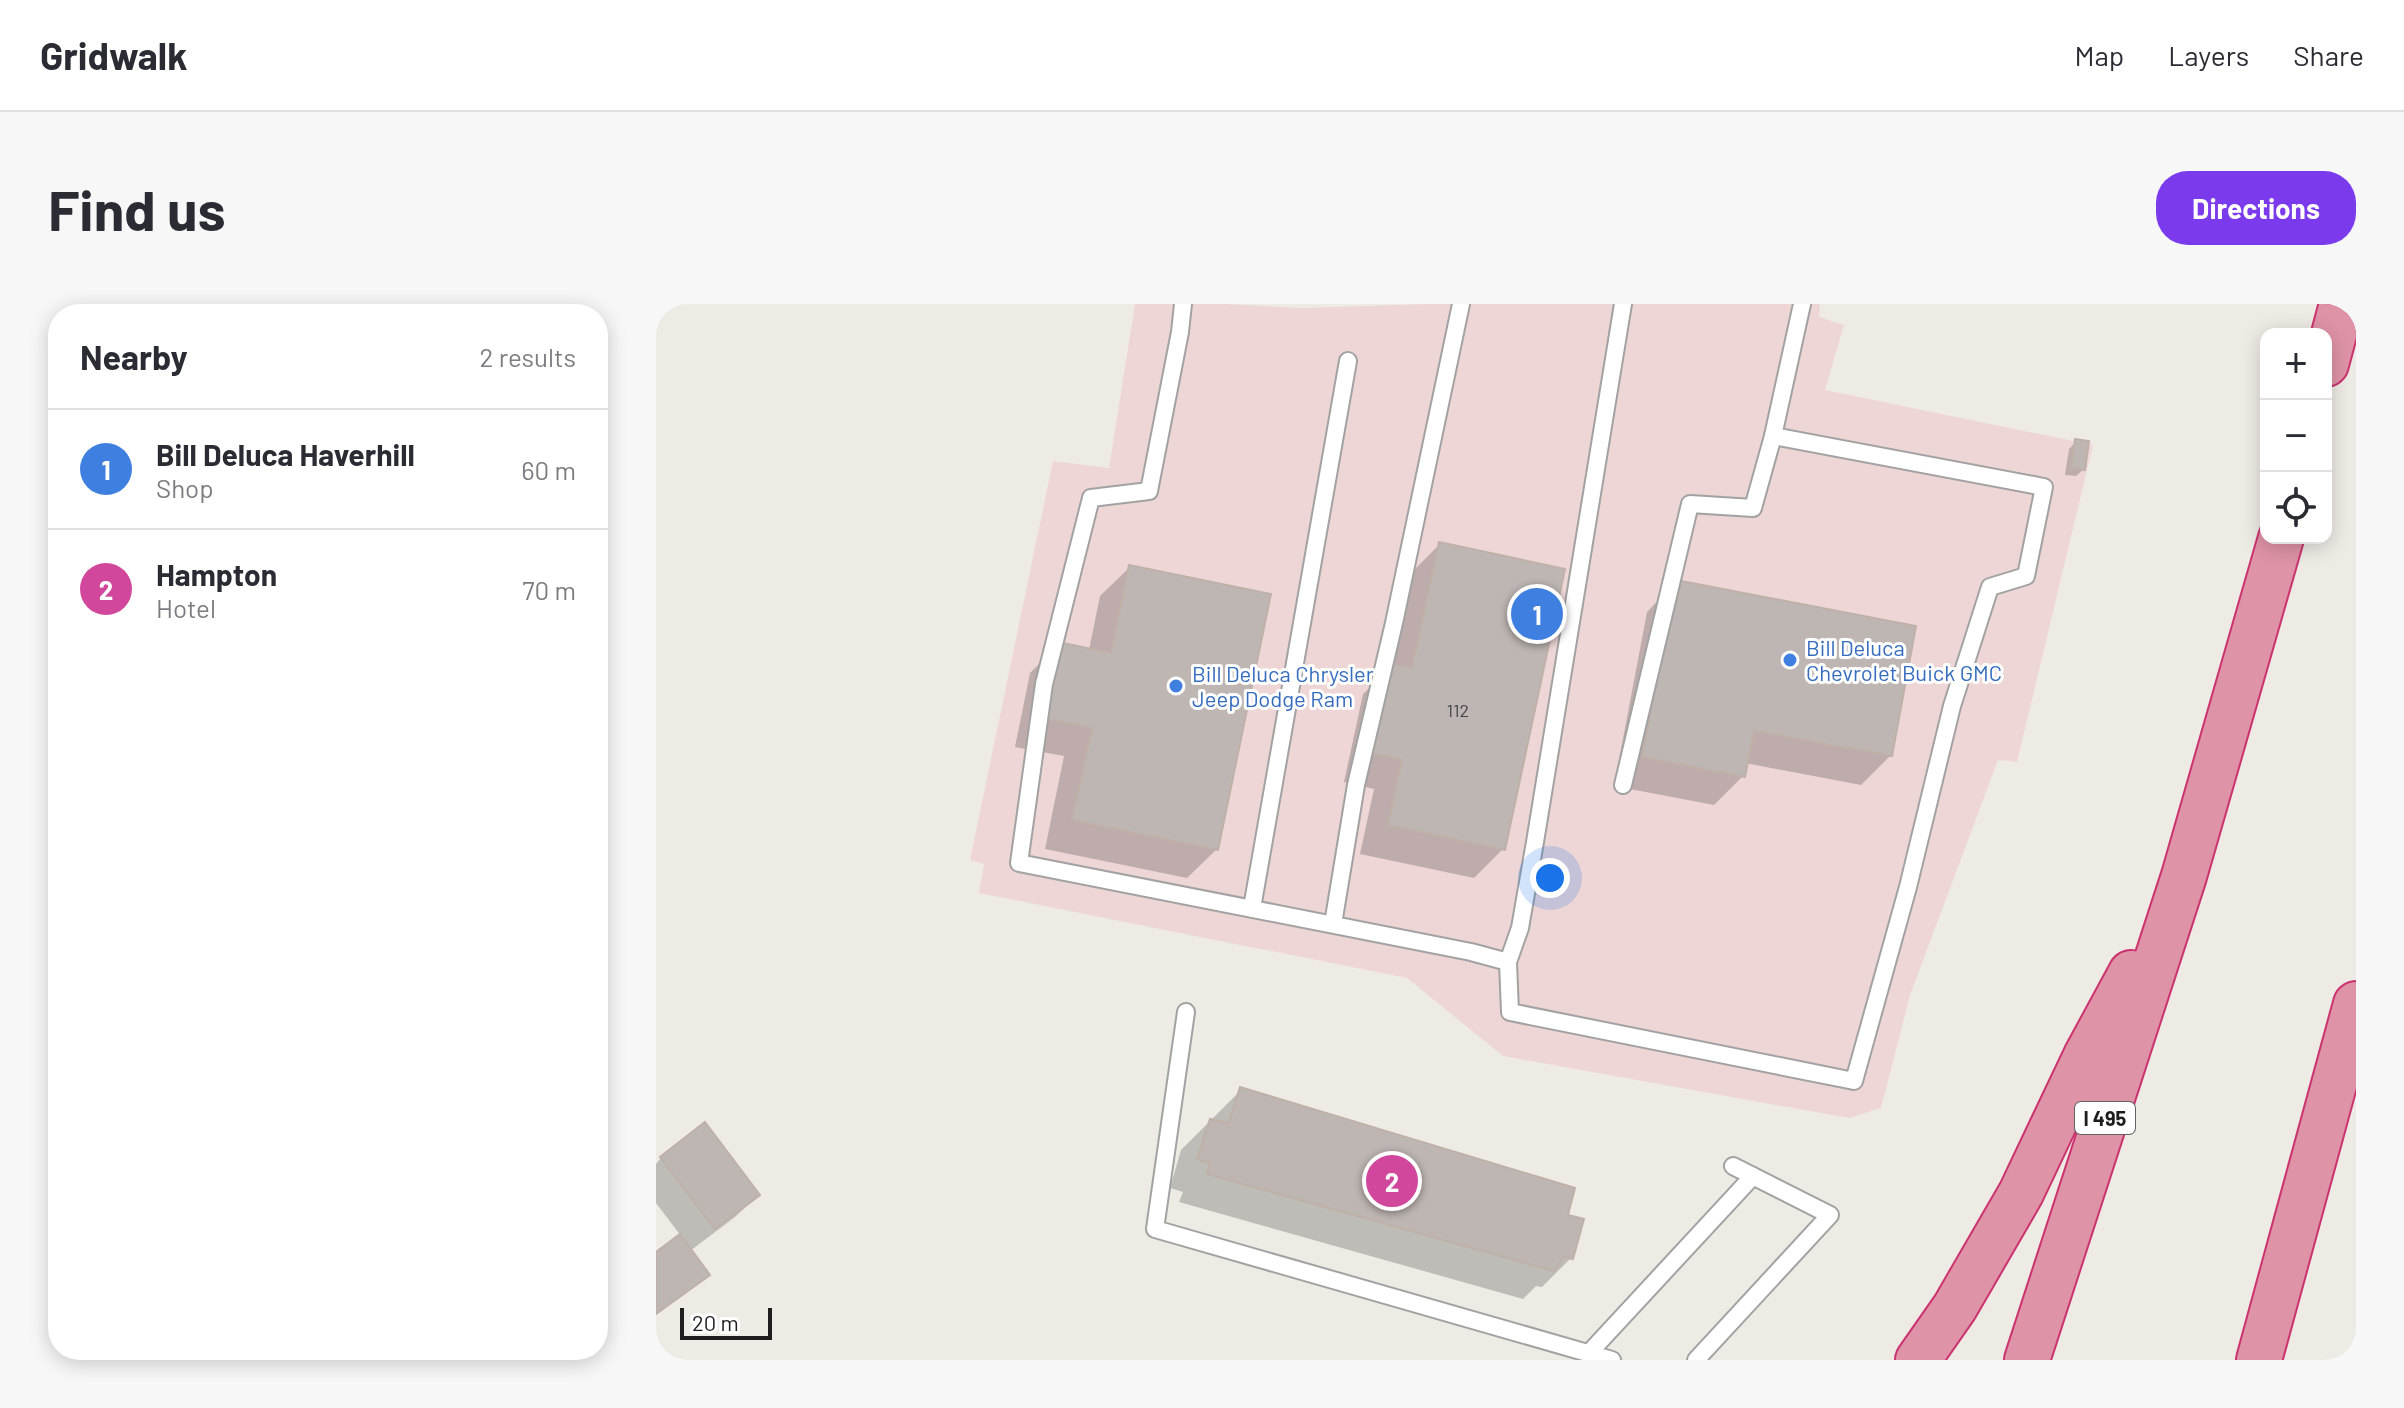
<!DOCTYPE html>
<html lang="en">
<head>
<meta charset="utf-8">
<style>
  :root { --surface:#fff; --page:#f7f7f7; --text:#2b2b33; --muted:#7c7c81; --line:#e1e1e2; --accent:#7c3aed }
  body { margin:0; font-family:Barlow,sans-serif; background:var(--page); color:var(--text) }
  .controls { position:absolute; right:24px; top:24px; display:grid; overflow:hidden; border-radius:16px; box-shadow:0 4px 20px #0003 }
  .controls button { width:72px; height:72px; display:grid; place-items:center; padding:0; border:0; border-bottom:2px solid var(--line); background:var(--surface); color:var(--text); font:40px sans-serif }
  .scale { position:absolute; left:24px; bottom:20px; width:92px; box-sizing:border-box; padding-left:8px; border:4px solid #1e1e1e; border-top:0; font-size:22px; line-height:28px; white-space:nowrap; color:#1e1e1e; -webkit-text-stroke:6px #fff; paint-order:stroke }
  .you { position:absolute; left:894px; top:574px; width:28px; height:28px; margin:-20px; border:6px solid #fff; border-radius:50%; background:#1a73e8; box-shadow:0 0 0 12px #1a73e833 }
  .badge { display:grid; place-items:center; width:52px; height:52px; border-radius:50%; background:var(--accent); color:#fff; font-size:26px; font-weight:700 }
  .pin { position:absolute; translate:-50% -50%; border:4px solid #fff; box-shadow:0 2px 8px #0006 }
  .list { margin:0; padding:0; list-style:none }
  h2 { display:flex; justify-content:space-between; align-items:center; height:104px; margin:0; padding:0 32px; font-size:34px }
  h2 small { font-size:26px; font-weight:400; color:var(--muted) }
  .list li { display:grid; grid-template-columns:52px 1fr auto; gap:24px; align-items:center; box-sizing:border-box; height:120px; padding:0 32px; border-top:2px solid var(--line) }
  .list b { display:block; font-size:30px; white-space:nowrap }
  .list p { margin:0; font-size:26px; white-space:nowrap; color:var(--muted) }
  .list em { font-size:26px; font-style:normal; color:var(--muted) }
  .icon { flex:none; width:44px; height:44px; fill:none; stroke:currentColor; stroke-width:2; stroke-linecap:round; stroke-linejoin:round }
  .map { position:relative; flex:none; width:1700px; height:1056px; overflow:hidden; border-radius:32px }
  header { display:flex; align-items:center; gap:48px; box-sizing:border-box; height:112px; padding:0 40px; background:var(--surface); border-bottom:2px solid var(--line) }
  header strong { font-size:38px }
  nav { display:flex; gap:44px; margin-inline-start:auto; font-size:28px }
  .intro { display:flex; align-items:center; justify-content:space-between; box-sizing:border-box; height:192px; padding:0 48px }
  h1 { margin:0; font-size:56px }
  .button { padding:20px 36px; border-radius:32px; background:var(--accent); color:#fff; font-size:28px; font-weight:700 }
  main { display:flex; gap:48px; padding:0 48px }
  aside { flex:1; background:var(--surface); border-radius:32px; box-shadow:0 4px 20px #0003 }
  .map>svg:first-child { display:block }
</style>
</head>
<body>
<header>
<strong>Gridwalk</strong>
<nav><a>Map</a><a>Layers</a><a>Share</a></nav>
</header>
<div class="intro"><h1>Find us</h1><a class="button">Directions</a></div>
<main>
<aside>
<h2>Nearby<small>2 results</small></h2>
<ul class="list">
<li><span class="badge" style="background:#3f7fe0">1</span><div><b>Bill Deluca Haverhill</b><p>Shop</p></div><em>60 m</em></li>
<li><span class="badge" style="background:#d1479c">2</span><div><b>Hampton</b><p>Hotel</p></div><em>70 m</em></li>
</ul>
</aside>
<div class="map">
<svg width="1700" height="1056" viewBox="0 0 1700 1056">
  <rect width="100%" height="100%" fill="#eeebe5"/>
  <path fill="#eed6d6" d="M479,0H570L644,4L772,0H1164L1163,13L1188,21L1169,86L1437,141L1361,458L1342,456L1254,691L1225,804L1193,814L847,752L751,674L323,589L328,560L314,556L397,157L453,164Z"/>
  <g fill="#0003">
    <path d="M1420,138L1428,165L1420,172L1409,171L1413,145Z"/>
    <path d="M784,240L847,545L818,574L704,550L718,485L688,478L707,390L735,363L755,269Z"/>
    <path d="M474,263L561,545L531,574L389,545L408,452L359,443L374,369L403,340L433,346L444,292Z"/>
    <path d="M1020,278L1234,452L1205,481L1089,459L1087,472L1058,501L958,482L991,308Z"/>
    <path d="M585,786L910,913L915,954L886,983L880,982L867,995L523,898L527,888L514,884L525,846Z"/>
    <path d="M5,854L102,891L79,913L34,947L44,978L0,1010V950L25,932L0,899V860Z"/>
  </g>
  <g fill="#beb6b2" stroke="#bfb1a9" stroke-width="2">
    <path d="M1419,135L1433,137L1429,166L1415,164Z"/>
    <path d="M783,238L909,265L849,546L732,521L746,456L716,449L735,359L756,364Z"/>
    <path d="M473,261L615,290L562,546L416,516L436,424L387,414L402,338L455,349Z"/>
    <path d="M1020,276L1260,322L1236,452L1098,427L1089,473L986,453Z"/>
    <path d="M584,783L919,884L912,911L928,915L917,955L908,953L898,967L551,870L554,859L541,855L554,815L573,819Z"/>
    <path d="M49,818L104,891L59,925L4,853Z"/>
    <path d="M24,930L54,971L0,1010V948Z"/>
  </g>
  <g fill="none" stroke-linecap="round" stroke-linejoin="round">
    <defs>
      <g id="service">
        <path d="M527,0L524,28L493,187L435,194L388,380L363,559L815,648L852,658L864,624L879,538L967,0"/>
        <path d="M967,481L1034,200L1097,204L1117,132"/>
        <path d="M596,604L692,57"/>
        <path d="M677,620L700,481L738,319L805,0"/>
        <path d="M852,658L854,708L1198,777L1252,583L1296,402L1334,283L1370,272L1388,183L1117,132L1146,0"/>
        <path d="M530,708L499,925L956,1056"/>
        <path d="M933,1049L1097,872"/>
        <path d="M1040,1056L1174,911L1077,862"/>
      </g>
      <g id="motorway">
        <path d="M1670,60L1686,0"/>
        <path d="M1262,1056L1299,1003L1365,889L1430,752L1475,669"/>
        <path d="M1371,1056L1528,572L1625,234"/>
        <path d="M1603,1056L1700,700"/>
      </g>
    </defs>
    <use href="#service" stroke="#a2a2a2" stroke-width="20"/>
    <use href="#motorway" stroke="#cb3370" stroke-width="48"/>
    <use href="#service" stroke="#fff" stroke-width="16"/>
    <use href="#motorway" stroke="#df93a6" stroke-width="44"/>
  </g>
  <g fill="#3f7fe0" stroke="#fff" stroke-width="3">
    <circle cx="1134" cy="356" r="8"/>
    <circle cx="520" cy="382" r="8"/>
  </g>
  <g text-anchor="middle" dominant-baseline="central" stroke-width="6" stroke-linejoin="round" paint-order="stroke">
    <g font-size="18" fill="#464443">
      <text x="802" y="406">112</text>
    </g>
    <rect fill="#fff" stroke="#626262" stroke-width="2" x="1419" y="798" width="60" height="32" rx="6"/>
    <g font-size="20" font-weight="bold" fill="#1e1e1e">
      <text x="1449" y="814">I 495</text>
    </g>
    <g font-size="22" fill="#366cbe" stroke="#fff" text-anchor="start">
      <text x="1150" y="343">Bill Deluca<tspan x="1150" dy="25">Chevrolet Buick GMC</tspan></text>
      <text x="536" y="369">Bill Deluca Chrysler<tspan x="536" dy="25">Jeep Dodge Ram</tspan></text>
    </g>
  </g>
</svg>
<div class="controls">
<button>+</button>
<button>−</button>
<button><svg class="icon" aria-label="locate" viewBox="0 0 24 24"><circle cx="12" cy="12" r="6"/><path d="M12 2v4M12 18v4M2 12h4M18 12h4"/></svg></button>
</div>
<div class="scale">20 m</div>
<div class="you"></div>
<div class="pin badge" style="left:881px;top:310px;background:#3f7fe0">1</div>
<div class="pin badge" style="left:736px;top:877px;background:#d1479c">2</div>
</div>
</main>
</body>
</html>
